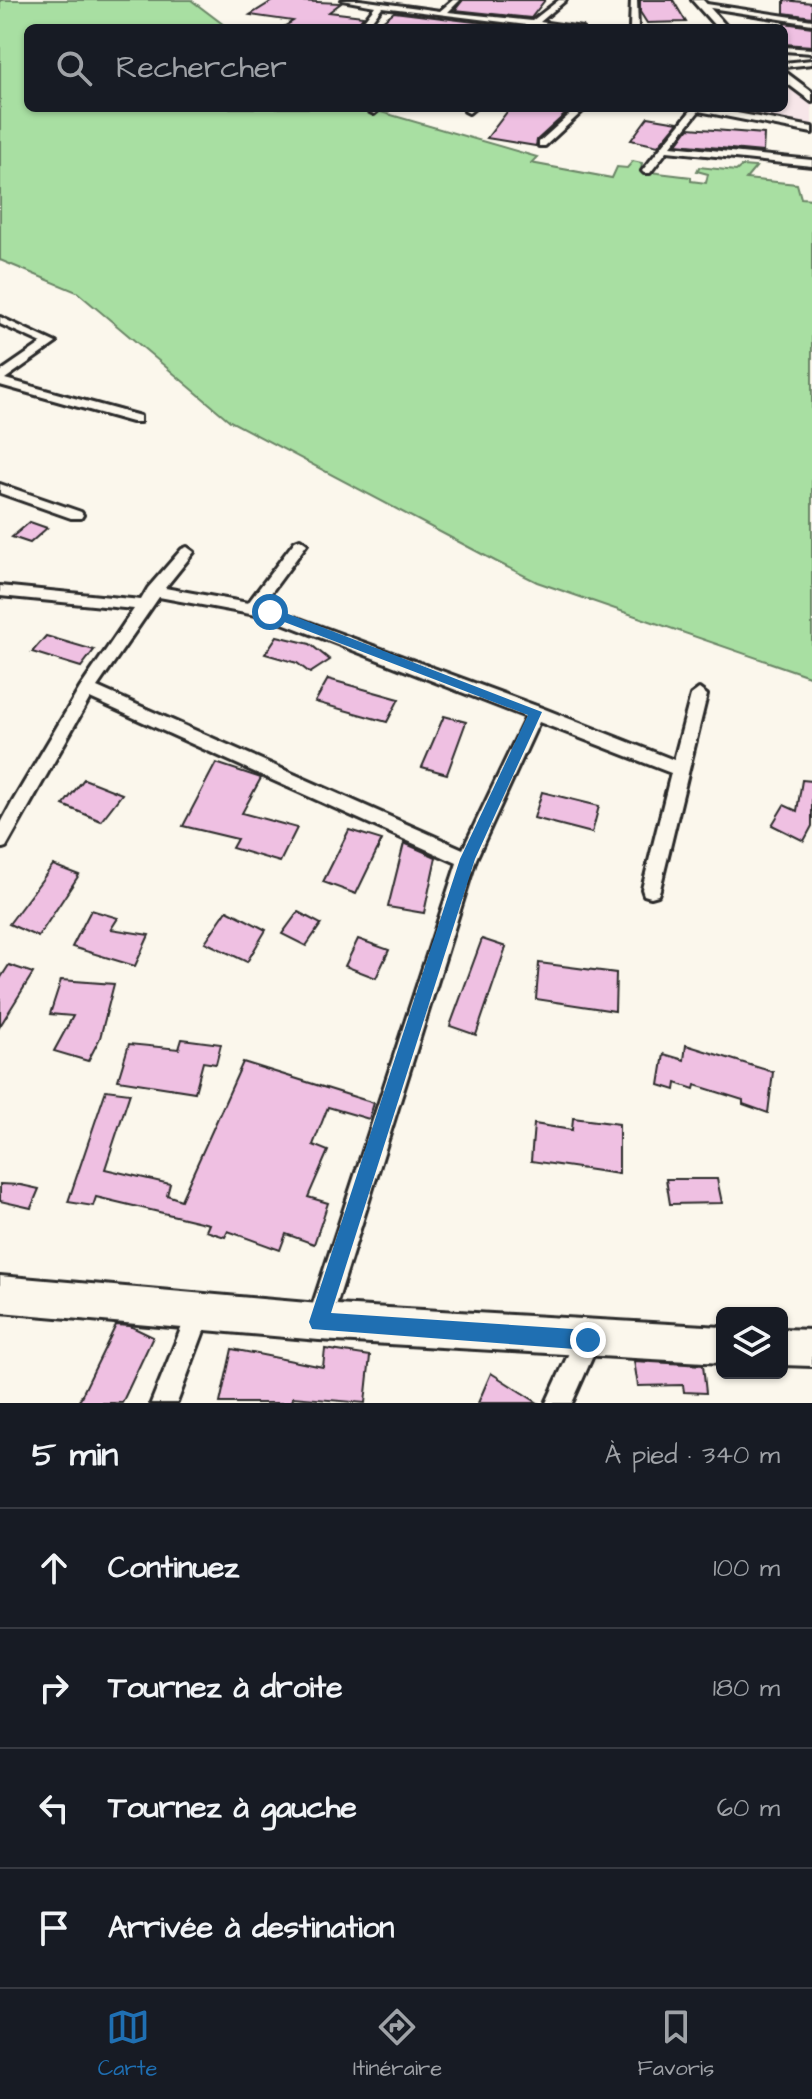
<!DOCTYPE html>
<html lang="fr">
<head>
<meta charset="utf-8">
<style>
  :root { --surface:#171b24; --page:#20242c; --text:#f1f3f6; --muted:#9ea1a6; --line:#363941; --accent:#1f6fb2 }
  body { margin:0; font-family:"Architects Daughter",sans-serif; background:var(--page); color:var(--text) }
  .controls { position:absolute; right:24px; bottom:24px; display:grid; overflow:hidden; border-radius:12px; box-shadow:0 2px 6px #0004 }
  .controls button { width:72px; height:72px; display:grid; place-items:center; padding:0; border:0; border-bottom:2px solid var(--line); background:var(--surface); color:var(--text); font:40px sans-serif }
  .stop { position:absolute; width:24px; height:24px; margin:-18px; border:6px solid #1f6fb2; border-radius:50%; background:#fff }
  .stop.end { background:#1f6fb2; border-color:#fff; box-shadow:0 2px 8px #0008 }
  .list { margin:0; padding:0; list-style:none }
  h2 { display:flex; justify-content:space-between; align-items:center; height:104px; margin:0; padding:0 32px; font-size:34px }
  h2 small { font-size:26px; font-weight:400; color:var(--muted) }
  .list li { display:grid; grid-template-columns:52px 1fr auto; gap:24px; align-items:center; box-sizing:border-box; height:120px; padding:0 32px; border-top:2px solid var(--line) }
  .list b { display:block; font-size:30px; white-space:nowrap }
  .list em { font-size:26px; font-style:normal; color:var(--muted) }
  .icon { flex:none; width:44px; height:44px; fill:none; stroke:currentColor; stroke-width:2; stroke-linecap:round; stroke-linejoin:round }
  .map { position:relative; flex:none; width:812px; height:1403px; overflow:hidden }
  .search { position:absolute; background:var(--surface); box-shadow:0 2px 6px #0004; left:24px; right:24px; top:24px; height:88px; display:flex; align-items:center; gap:20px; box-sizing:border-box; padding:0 28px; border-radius:12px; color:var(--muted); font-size:30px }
  .sheet { height:584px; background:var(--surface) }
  nav { display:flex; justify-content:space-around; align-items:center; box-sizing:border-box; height:112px; border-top:2px solid var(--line); background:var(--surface); font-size:22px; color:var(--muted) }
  nav a { display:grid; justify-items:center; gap:4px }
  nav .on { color:var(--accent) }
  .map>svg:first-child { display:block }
</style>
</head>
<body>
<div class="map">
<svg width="812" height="1403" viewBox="0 0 812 1403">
  <rect width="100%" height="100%" fill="#fbf7ec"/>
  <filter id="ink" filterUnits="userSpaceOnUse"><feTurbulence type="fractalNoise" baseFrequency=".0125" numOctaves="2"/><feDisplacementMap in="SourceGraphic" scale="16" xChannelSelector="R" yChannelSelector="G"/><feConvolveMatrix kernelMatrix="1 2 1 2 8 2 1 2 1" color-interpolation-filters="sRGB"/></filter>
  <g filter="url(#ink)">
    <path fill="#f7e6e9" d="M784,81L812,105V127L712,108H784Z"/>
    <path fill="#a8dfa2" stroke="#6a8566" stroke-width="2" d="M0,0H191L228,28H28V108H367L537,157L531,163L612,178L617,167L627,168L633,161L642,163L641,171L691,177V181L706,183L708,174L697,171L699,167L736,171L742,166L756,167L746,179L797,184L801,198L812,199V677L537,582L495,561L230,421L77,292L0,260Z"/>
    <g fill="#efc0e2" stroke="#2b2b2b" stroke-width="2">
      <path d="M274,0L341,3L329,12L363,16L355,28H282L293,21L250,15Z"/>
      <path d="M463,0H545L531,18L455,10Z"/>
      <path d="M640,0H673L686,22L647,23L640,12Z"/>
      <path d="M784,0L812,3V17L784,13Z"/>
      <path d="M394,12L523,28H373Z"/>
      <path d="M784,23L812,27V46L784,44Z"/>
      <path d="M510,108H572L537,140L536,146L487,138Z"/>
      <path d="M648,117L678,122L658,146L631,140Z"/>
      <path d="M689,128L764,134L763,152L677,144Z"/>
      <path d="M30,522L47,528L30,543L12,537Z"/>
      <path d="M46,636L94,650L81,667L32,652Z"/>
      <path d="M277,636L310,644L330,660L310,673L297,663L265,654Z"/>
      <path d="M328,679L399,699L387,722L315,702Z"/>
      <path d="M444,716L466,722L447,774L422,767Z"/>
      <path d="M216,763L261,778L242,813L297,828L280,862L232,848L237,839L183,826Z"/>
      <path d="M84,779L122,794L101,821L63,805Z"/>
      <path d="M802,780L812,781V826L804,841L772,825L784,805L797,811Z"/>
      <path d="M542,792L599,806L592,833L534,818Z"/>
      <path d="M349,830L382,840L356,894L323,882Z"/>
      <path d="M404,843L436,857L424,913L388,907Z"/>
      <path d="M53,865L79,875L38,937L9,924Z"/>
      <path d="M91,910L118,918L111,929L149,935L135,966L72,947Z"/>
      <path d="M227,910L266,930L247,962L205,942Z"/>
      <path d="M298,912L321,924L306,946L282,934Z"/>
      <path d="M358,939L389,950L376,978L345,966Z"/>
      <path d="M482,939L506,947L476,1035L450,1026Z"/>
      <path d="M539,963L616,973L615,1011L536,999Z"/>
      <path d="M9,965L33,973L0,1026V979Z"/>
      <path d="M61,980L114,984L100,1038L88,1061L54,1051L73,1016L50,1014Z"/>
      <path d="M182,1039L221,1044L216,1064L203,1062L195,1092L118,1080L129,1044L179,1049Z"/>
      <path d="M686,1045L773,1072L768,1113L743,1104V1100L695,1085L694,1089L676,1083L675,1090L659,1085L664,1054L684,1060Z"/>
      <path d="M243,1062L374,1103L369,1119L328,1107L313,1145L328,1151L308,1197L328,1203L314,1244L286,1234L280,1250L228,1231L225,1237L206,1231L209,1224L96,1197L93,1206L68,1202L106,1090L130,1093L105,1169L170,1184L167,1195L181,1200Z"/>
      <path d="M573,1118L619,1124V1174L531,1161L534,1124L572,1130Z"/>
      <path d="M666,1179H717L722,1203L670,1204Z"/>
      <path d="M0,1184L21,1185L39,1189L31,1208L0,1201Z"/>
      <path d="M116,1325L130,1326L153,1337L122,1403H78Z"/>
      <path d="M232,1349L323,1367L325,1349L370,1356L365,1403L293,1397L292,1403H220Z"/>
      <path d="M634,1361L703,1365L706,1393L684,1392L683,1385L638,1386Z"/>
      <path d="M491,1373L538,1403H478Z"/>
    </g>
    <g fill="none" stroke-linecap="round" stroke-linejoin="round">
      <defs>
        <g id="minor">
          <path d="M342,0H360L440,11L453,0H460L448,12L532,21L559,0H566L540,22L582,28L535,25L529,28L527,25L382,7L366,28H358L375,6Z"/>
          <path d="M631,0H637L638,28H630Z"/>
          <path d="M700,3L812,20V24L698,6Z"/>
          <path d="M784,47L812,49V53L784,51Z"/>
          <path d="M812,60V64L784,67V63Z"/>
          <path d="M373,108H381L374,114L370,112Z"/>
          <path d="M467,108H475L469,113L465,111Z"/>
          <path d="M577,108H586L545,146H539V142Z"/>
          <path d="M693,108H710L812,127V133L699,111L671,146L812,160V166L667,151L650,173H644L642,171Z"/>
          <path d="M0,317L56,343L5,379L140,416V422H132L0,385V372L42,343L0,324Z"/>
          <path d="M0,484L81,512L83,515L81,518H71L0,493Z"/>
          <path d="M300,539L307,544L262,605L542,708L674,760L691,695L699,689L707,695L660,889L658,895L651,897L644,895L642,889L671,773L539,722L476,859L331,1322L328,1331L319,1334L310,1331L307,1322L457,863L90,698L6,847L0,849V825L13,801L80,688L134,609L0,596V586L141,600L148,588L182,549L187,547L194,552L165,588L248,603L295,541ZM159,597L267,617L526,717L463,849L97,687Z"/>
          <path d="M199,1300L207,1304L211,1312L177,1403H151L191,1304Z"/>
          <path d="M588,1328L597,1331L600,1340L572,1403H546L579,1331Z"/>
        </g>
        <g id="secondary">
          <path d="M692,0H703L728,28H717Z"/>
          <path d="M784,71L812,92V102L784,81Z"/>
          <path d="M0,1276L319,1304L722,1327V1363L319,1340L0,1312Z"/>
          <path d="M782,1329L812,1330V1366L782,1365Z"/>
        </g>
      </defs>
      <use href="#minor" stroke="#2b2b2b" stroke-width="6"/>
      <use href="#secondary" stroke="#2b2b2b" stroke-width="6"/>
      <use href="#minor" fill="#fbf7ec" fill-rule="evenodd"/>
      <use href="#secondary" fill="#fbf7ec" fill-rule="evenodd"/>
    </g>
  </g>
  <path fill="#1f6fb2" d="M266,609H275L542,712L475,859L331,1313L588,1330L595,1333L598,1340L595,1347L588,1350L312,1329L309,1322L460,859L528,715L266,615Z"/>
</svg>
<div class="controls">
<button><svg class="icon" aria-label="layers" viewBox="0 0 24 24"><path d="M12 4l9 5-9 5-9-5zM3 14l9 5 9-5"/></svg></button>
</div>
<div class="stop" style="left:270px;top:612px"></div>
<div class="stop end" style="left:588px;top:1340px"></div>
<div class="search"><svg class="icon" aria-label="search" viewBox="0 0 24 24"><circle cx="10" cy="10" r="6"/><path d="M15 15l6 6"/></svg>Rechercher</div>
</div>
<section class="sheet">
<h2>5 min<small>À pied · 340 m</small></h2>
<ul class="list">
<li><svg class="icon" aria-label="ahead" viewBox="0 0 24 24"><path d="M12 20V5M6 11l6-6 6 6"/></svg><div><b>Continuez</b></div><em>100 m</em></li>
<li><svg class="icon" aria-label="right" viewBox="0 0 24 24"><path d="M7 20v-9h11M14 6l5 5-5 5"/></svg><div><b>Tournez à droite</b></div><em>180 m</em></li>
<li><svg class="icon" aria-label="left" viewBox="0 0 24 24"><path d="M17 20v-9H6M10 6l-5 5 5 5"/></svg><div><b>Tournez à gauche</b></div><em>60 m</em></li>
<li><svg class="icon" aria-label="arrive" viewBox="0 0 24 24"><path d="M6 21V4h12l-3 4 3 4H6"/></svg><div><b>Arrivée à destination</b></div></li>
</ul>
</section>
<nav>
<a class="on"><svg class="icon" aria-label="map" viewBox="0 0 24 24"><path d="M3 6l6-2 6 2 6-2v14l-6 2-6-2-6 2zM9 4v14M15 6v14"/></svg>Carte</a>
<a><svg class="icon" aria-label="directions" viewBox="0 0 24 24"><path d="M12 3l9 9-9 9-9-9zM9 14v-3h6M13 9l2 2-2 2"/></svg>Itinéraire</a>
<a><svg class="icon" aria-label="saved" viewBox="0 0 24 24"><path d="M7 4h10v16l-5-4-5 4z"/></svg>Favoris</a>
</nav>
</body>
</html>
